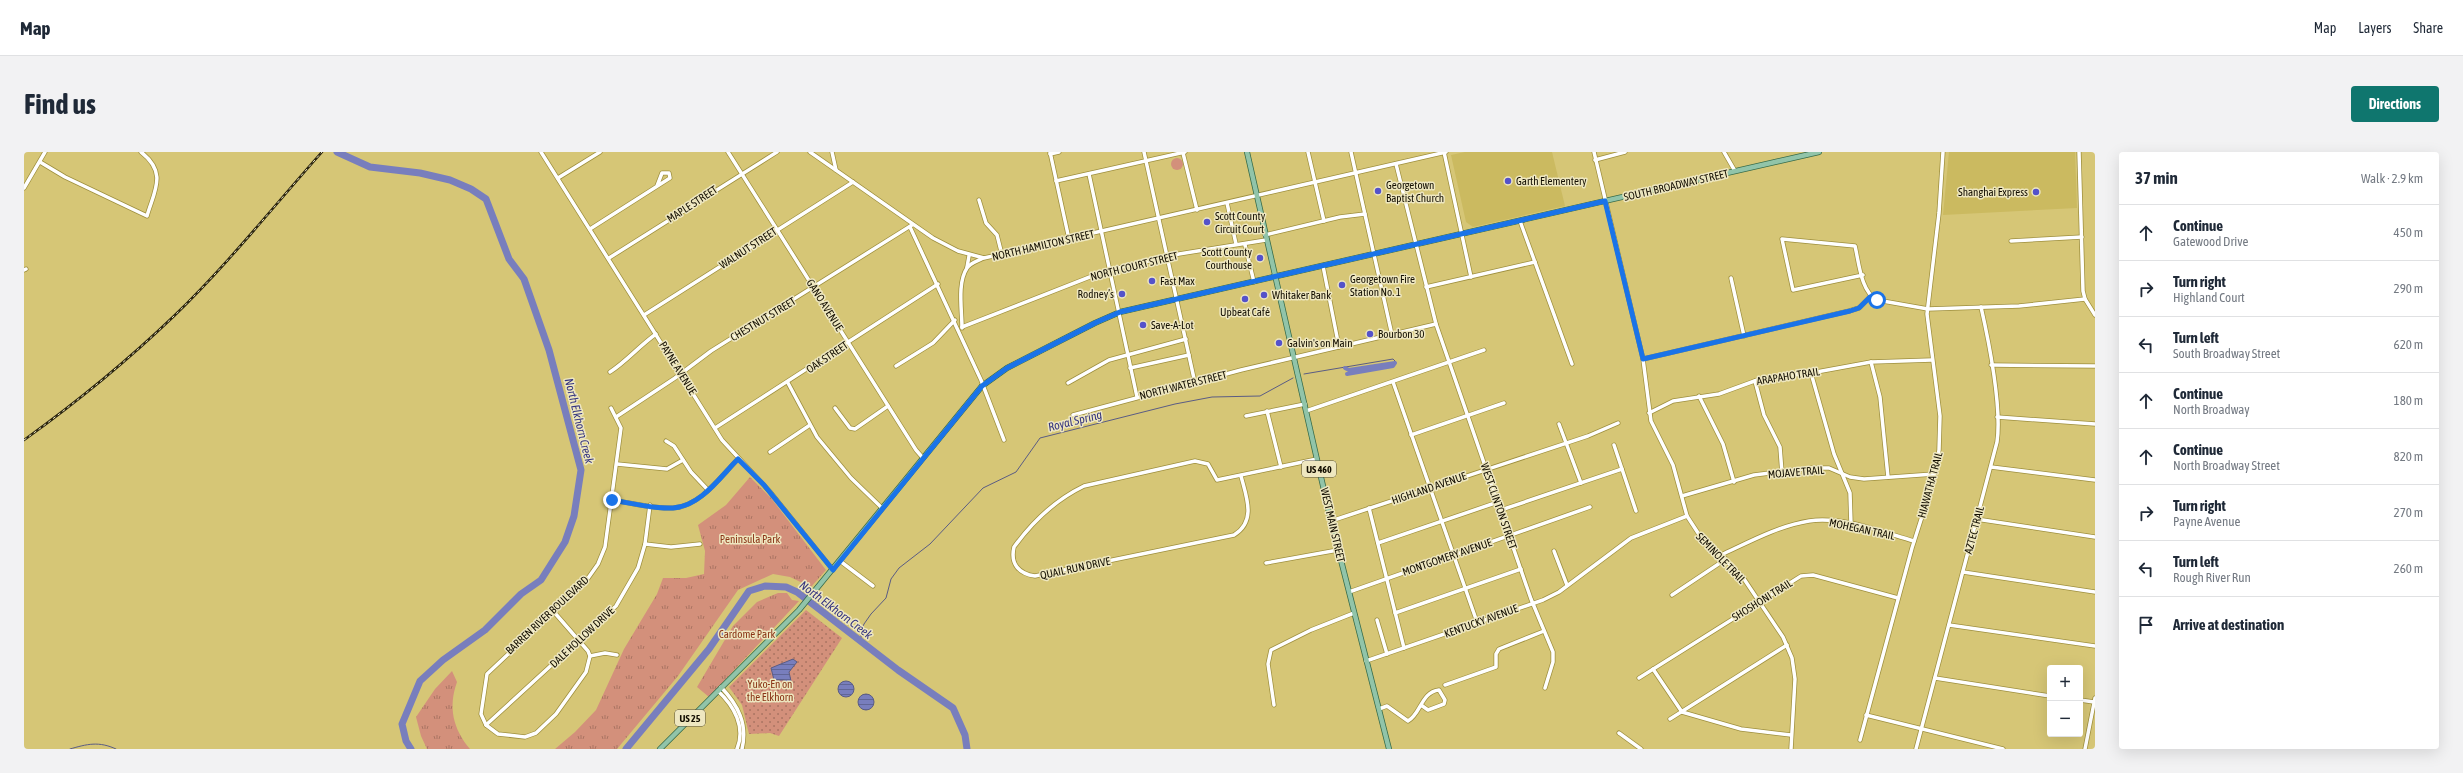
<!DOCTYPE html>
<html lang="en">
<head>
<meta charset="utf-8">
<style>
  :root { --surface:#fff; --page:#f2f2f3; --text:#1f2937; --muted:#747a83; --line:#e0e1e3; --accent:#0f766e }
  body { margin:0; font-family:"Asap Condensed",sans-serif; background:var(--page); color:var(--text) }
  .controls { position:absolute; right:12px; bottom:12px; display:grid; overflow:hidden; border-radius:4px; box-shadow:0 4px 16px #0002 }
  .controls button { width:36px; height:36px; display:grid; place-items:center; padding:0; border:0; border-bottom:1px solid var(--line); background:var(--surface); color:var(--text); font:20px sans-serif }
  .stop { position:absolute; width:12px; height:12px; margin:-9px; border:3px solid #1a73e8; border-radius:50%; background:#fff }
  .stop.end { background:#1a73e8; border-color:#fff; box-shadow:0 1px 4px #0008 }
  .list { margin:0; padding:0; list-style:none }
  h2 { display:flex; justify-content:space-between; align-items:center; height:52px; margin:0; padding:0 16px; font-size:17px }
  h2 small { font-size:13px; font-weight:400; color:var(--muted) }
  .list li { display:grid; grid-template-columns:26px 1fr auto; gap:12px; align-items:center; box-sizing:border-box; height:56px; padding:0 16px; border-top:1px solid var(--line) }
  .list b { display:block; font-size:15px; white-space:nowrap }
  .list p { margin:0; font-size:13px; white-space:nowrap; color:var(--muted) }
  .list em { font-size:13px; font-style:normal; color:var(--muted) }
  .icon { flex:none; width:22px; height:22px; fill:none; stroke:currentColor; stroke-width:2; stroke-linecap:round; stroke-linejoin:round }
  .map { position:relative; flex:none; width:2071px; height:597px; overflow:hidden; border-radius:4px }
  header { display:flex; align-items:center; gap:24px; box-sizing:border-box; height:56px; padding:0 20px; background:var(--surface); border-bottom:1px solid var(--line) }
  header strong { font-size:19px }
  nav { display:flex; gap:22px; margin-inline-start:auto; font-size:14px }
  .intro { display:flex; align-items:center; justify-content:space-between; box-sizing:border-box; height:96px; padding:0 24px }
  h1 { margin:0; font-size:28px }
  .button { padding:10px 18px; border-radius:4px; background:var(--accent); color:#fff; font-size:14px; font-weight:700 }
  main { display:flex; gap:24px; padding:0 24px }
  aside { flex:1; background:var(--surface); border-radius:4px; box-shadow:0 4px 16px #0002 }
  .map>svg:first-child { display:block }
</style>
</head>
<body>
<header>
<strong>Map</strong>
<nav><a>Map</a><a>Layers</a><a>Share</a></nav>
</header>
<div class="intro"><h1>Find us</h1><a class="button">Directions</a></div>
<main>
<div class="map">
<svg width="2071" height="597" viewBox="0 0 2071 597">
  <defs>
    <pattern id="park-tufts" width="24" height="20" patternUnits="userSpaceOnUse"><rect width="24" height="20" fill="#d3907b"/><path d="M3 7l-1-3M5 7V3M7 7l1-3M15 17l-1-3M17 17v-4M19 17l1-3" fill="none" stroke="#aa7462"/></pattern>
    <pattern id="garden-dots" width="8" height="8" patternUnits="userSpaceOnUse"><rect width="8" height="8" fill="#d3907b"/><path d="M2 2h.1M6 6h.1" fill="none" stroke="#aa7462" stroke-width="1.8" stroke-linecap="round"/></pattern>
    <pattern id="water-rules" width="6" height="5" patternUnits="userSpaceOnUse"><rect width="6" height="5" fill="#787ebd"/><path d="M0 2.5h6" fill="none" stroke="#616697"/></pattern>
  </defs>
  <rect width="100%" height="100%" fill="#d6c676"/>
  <g fill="#cbba60">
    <path d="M1441,0H1528L1541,54L1449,75L1442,70L1427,3Z"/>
    <path d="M1925,0H2051L2053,56L1919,63Z"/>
  </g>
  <circle fill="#d3907b" cx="1153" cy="12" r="6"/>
  <g fill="url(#park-tufts)">
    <path d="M726,325L747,346L802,418L787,435L766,425L749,422L714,438L654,524L593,597H531L551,580L572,558L600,497L633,442L639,426H662L680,422L681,399L674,373L702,353Z"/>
    <path d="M754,441H763L768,448L775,449L685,545L673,535L709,474L733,450Z"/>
    <path d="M428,519L433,530C424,555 429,577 446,597H403L397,584L392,565L411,537Z"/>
  </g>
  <path fill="url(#garden-dots)" d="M782,458L818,486L755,584L746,581L725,582L718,553L705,535Z"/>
  <g fill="url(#water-rules)" stroke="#5a5c84">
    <path d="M769,507L773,510L765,520L767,529L764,531L760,528H750L747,516Z"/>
    <circle cx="822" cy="537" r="8"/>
    <circle cx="842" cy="550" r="8"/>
  </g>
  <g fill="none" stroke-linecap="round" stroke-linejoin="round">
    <g stroke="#5a5c84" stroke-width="1">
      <path d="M1280,222L1369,207L1372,210"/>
      <path d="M837,491V479L840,472L847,462L862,446L867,427L875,416L906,392L959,336L992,320L1016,286L1151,252L1188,245L1236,244L1269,226"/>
      <path d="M46,597C63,592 75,589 92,597"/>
    </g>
    <path stroke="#787ebd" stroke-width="4" d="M1321,216L1325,218L1371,211L1369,214L1323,222"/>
    <g stroke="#787ebd" stroke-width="7">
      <path d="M313,0L346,15L396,21L426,28L447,37L462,47L485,107L500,127L525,198L557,318L550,364L541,390L517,428L497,442L461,478L419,508L396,529L378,572L382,589L387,597"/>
      <path d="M602,597L685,497L725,439L741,434L762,435L773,440L874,518L929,556L941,583L943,597"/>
    </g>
    <defs>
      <g id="minor">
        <path d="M517,0L698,288L747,341L809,418"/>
        <path d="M704,0L892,298L899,306"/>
        <path d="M786,0L909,86L934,99L960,106L1422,0"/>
        <path d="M808,0L812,18"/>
        <path d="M1026,0L1045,87"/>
        <path d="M1120,0L1171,231"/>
        <path d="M1284,0L1300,69"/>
        <path d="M1327,0L1368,183"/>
        <path d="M1420,0L1447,125"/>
        <path d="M1570,0L1619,207L1627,269L1649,313L1663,364L1676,384L1718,424L1759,485L1768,506L1771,527L1767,597"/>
        <path d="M1700,0L1711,19"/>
        <path d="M2055,0L2059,139L2061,147L2071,163"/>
        <path d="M1159,1L1173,58"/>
        <path d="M1026,2L1035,0"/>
        <path d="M1571,8L1601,0"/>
        <path d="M16,10L41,25L123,64C130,39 144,21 117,0"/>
        <path d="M1372,12L1412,172L1507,447L1529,500V510L1521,536"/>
        <path d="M1065,22L1113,245"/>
        <path d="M534,26L576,0"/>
        <path d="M1032,29L1161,0"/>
        <path d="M0,36L21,0"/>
        <path d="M955,48L962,71L973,83L978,103"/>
        <path d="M1203,51L1212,92"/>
        <path d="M1496,69L1548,212"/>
        <path d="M886,75L957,228L980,288"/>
        <path d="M566,77L646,26L645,21H638L633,34"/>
        <path d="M1241,83L1316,65L1341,62"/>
        <path d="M1987,89L2058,85"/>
        <path d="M1221,93L1230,130"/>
        <path d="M585,106L753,0"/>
        <path d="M1299,114L1315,195"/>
        <path d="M943,115L945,104"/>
        <path d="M0,118L2,117"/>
        <path d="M1839,123L1769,138L1758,87L1831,94C1835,111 1837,140 1853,148L1904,157L1995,154L2061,147"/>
        <path d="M1707,126L1720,184"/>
        <path d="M1402,135L1511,110"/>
        <path d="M620,163L829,30"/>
        <path d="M938,175L1081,119L1155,102L1242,88"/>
        <path d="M938,176C938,158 933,131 943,116C946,111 954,109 959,106"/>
        <path d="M1619,207L1825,159L1835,156L1846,145"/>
        <path d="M1847,210L1856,245L1864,325"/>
        <path d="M1967,213L2071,214"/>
        <path d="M872,214L909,191L931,168"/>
        <path d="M1106,216L1165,203"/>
        <path d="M586,220C603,209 615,194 632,182"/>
        <path d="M1787,221L1810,302L1826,341L1827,372"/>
        <path d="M1731,229L1740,263L1756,295L1758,321"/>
        <path d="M1369,230L1453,470"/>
        <path d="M764,231L793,285L827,326L858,356"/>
        <path d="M1044,231L1085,208L1162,187"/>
        <path d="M1675,244L1699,292L1710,330"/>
        <path d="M811,256L826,276L831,277L864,254"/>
        <path d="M1243,259L1257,315"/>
        <path d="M1282,259L1460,198"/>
        <path d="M1625,261L1649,249L1695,242L1736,227L1787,221L1847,210L1908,208"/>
        <path d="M1049,263L1217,218L1412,172"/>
        <path d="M1222,264L1281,252"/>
        <path d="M592,265L651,226L687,199L888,73"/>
        <path d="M1973,265L2071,272"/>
        <path d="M1535,272L1557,331"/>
        <path d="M691,276L914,132"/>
        <path d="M1387,283L1480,251"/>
        <path d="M642,289L650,294L667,320L684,338"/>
        <path d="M1590,293L1612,359"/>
        <path d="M746,300L786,273"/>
        <path d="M593,312L643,317L659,308"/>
        <path d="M1967,315L2071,328"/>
        <path d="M1217,324C1222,344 1233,369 1210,383L1011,424C995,422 986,412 990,395C1009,369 1031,348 1060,334L1171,309L1184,312L1193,328L1293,307"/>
        <path d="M1658,344L1730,323L1787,316H1805L1826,325L1840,327L1910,322"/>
        <path d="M588,348C607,351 630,357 649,356C677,354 696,325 714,307"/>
        <path d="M1345,356L1380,496"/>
        <path d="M1477,358L1598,317"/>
        <path d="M1952,367L2071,385"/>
        <path d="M1307,369L1564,284L1594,271"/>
        <path d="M1354,391L1474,350"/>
        <path d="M621,392L647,395L676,392"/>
        <path d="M1530,399L1543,433"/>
        <path d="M1697,403C1725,390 1754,374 1785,369C1819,364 1858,380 1890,389"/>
        <path d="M816,409L849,434"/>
        <path d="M1242,411L1314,398"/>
        <path d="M1939,420L2071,440"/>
        <path d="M1325,440L1566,355"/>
        <path d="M1648,443L1702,407"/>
        <path d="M530,460L564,499L566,504L562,520L532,562L512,581L501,585L474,582L462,573L457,562L463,522L562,429L574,412L581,395L597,276L587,256"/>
        <path d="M1371,461L1497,417"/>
        <path d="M1353,468L1363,502"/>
        <path d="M1925,473L2071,494"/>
        <path d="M566,504L581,501L593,503"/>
        <path d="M1342,509L1519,448L1535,440L1607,386L1663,364"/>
        <path d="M1629,517L1658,560L1717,577L1767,583"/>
        <path d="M1615,526L1777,424L1789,423L1874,446"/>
        <path d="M1911,526L2026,544"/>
        <path d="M1421,533L1472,515V502L1475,497L1520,479"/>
        <path d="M697,535C714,553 724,572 718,597"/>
        <path d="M694,539C710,554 722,575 713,597"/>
        <path d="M2056,548L2070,550"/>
        <path d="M1250,553L1244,512L1247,498L1287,478L1330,461"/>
        <path d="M1355,557L1363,554L1384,569C1397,562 1397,540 1415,538L1421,548L1420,552L1404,558L1397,553"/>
        <path d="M1842,563L1979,597"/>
        <path d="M1646,567L1763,493"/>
        <path d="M462,573L592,454L614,416L621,392L626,353"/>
        <path d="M1595,581L1617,597"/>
        <path d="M1836,588L1888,396L1908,333L1915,298L1916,264L1903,162L1915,61L1919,0"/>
        <path d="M1892,597L1973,290C1978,256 1965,190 1957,155"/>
        <path d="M2061,597L2071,546"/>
      </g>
      <g id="major">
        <path d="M1223,0L1307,369L1365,597"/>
        <path d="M636,597L775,458L958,234L983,216L1071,171L1096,160L1795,0"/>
      </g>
    </defs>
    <use href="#minor" stroke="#9e8f3e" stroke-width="5"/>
    <use href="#major" stroke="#356a49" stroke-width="6"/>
    <use href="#minor" stroke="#fff" stroke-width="3.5"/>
    <use href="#major" stroke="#91c4a9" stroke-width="4.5"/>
    <defs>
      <path id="rail" d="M0,288C53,250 103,209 150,164C203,113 249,55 298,0"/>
    </defs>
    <use href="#rail" stroke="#2a240e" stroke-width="2.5"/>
    <use href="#rail" stroke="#eee7c0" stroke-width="1" stroke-dasharray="3" stroke-linecap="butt"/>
  </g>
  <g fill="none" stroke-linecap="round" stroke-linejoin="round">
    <path stroke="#1a73e8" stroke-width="5" d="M588,348C607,351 629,357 649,356C677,354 696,325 714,307L740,333L809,418L958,234L983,216L1073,170L1096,160L1581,49L1619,207L1826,159L1835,156L1846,145L1853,148"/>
  </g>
  <g fill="#5452ca" stroke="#eee7c0" stroke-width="1.5">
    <circle cx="1484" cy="29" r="4"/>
    <circle cx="1354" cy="39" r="4"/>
    <circle cx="2012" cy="40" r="4"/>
    <circle cx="1183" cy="70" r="4"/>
    <circle cx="1236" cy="106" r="4"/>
    <circle cx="1128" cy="129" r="4"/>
    <circle cx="1318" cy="133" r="4"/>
    <circle cx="1098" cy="142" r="4"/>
    <circle cx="1240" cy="143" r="4"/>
    <circle cx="1221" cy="147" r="4"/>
    <circle cx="1119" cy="173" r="4"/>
    <circle cx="1346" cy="182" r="4"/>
    <circle cx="1255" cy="191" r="4"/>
  </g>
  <g text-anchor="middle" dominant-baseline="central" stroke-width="3" stroke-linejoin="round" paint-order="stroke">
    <g fill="#eee7c0" stroke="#554f3a" stroke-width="1">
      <rect x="1278" y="309" width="34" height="16" rx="3"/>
      <rect x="651" y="558" width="30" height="16" rx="3"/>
    </g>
    <g font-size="10" font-weight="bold" fill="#130e00">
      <text x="1295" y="317">US 460</text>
      <text x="666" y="566">US 25</text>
    </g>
    <g font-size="11" fill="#130e00" stroke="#eee7c0" text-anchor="start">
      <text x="1492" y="29">Garth Elementery</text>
      <text x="1362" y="33">Georgetown<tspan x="1362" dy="13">Baptist Church</tspan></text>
      <text x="2004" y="40" text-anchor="end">Shanghai Express</text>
      <text x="1191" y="64">Scott County<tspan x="1191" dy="13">Circuit Court</tspan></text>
      <text x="1228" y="100" text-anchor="end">Scott County<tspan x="1228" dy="13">Courthouse</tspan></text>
      <text x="1326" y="127">Georgetown Fire<tspan x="1326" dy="13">Station No. 1</tspan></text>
      <text x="1136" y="129">Fast Max</text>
      <text x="1090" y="142" text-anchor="end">Rodney’s</text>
      <text x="1248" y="143">Whitaker Bank</text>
      <text x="1221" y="160" text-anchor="middle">Upbeat Café</text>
      <text x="1127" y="173">Save-A-Lot</text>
      <text x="1354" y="182">Bourbon 30</text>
      <text x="1263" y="191">Galvin's on Main</text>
    </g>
    <g font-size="11" fill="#130e00" stroke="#eee7c0">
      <text transform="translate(1652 33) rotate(-13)">SOUTH BROADWAY STREET</text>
      <text transform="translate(668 52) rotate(-33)">MAPLE STREET</text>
      <text transform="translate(1019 93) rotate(-13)">NORTH HAMILTON STREET</text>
      <text transform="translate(724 96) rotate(-33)">WALNUT STREET</text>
      <text transform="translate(1110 114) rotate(-14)">NORTH COURT STREET</text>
      <text transform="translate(801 153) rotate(58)">GANO AVENUE</text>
      <text transform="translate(739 167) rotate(-31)">CHESTNUT STREET</text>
      <text transform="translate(803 205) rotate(-34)">OAK STREET</text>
      <text transform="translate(654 216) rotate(58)">PAYNE AVENUE</text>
      <text transform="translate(1764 224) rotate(-9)">ARAPAHO TRAIL</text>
      <text transform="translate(1159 233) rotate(-14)">NORTH WATER STREET</text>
      <text transform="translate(1772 320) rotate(-5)">MOJAVE TRAIL</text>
      <text transform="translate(1906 333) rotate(-75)">HIAWATHA TRAIL</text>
      <text transform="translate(1405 336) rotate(-19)">HIGHLAND AVENUE</text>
      <text transform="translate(1475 354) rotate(71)">WEST CLINTON STREET</text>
      <text transform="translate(1309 373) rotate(77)">WEST MAIN STREET</text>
      <text transform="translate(1838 377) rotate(12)">MOHEGAN TRAIL</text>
      <text transform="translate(1950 378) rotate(-75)">AZTEC TRAIL</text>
      <text transform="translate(1423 405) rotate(-19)">MONTGOMERY AVENUE</text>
      <text transform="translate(1697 406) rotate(46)">SEMINOLE TRAIL</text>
      <text transform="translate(1051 416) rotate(-12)">QUAIL RUN DRIVE</text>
      <text transform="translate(1738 448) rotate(-32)">SHOSHONI TRAIL</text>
      <text transform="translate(523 463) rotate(-43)">BARREN RIVER BOULEVARD</text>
      <text transform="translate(1457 469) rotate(-20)">KENTUCKY AVENUE</text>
      <text transform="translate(558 485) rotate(-43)">DALE HOLLOW DRIVE</text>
    </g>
    <g font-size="11" fill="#8a3416" stroke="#eee7c0">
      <text x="726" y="387">Peninsula Park</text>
      <text x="723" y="482">Cardome Park</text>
      <text x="746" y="532">Yuko-En on<tspan x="746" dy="13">the Elkhorn</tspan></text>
    </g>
    <g font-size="12" font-style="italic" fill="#33337f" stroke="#eee7c0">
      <text transform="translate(555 269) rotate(76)">North Elkhorn Creek</text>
      <text transform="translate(1051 269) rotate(-14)">Royal Spring</text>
      <text transform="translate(812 458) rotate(37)">North Elkhorn Creek</text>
    </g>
  </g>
</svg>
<div class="controls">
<button>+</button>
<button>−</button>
</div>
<div class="stop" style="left:1853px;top:148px"></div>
<div class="stop end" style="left:588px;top:348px"></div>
</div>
<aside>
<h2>37 min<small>Walk · 2.9 km</small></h2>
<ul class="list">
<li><svg class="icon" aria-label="ahead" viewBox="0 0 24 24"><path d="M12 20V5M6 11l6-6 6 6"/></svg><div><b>Continue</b><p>Gatewood Drive</p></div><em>450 m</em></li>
<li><svg class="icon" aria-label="right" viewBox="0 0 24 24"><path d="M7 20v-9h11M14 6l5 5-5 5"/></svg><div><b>Turn right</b><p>Highland Court</p></div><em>290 m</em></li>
<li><svg class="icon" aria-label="left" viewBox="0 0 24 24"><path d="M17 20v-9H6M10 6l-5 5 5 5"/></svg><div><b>Turn left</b><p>South Broadway Street</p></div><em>620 m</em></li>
<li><svg class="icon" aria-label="ahead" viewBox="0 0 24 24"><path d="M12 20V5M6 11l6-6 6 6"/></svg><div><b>Continue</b><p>North Broadway</p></div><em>180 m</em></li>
<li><svg class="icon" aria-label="ahead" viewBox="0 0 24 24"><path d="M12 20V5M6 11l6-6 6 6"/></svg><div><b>Continue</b><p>North Broadway Street</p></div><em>820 m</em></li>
<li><svg class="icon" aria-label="right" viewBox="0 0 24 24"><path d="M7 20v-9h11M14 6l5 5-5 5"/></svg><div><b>Turn right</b><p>Payne Avenue</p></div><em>270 m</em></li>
<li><svg class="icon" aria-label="left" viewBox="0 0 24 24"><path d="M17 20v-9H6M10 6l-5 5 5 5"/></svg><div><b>Turn left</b><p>Rough River Run</p></div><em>260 m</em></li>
<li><svg class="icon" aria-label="arrive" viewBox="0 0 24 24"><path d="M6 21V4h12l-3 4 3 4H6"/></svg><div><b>Arrive at destination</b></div></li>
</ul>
</aside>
</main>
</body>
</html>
